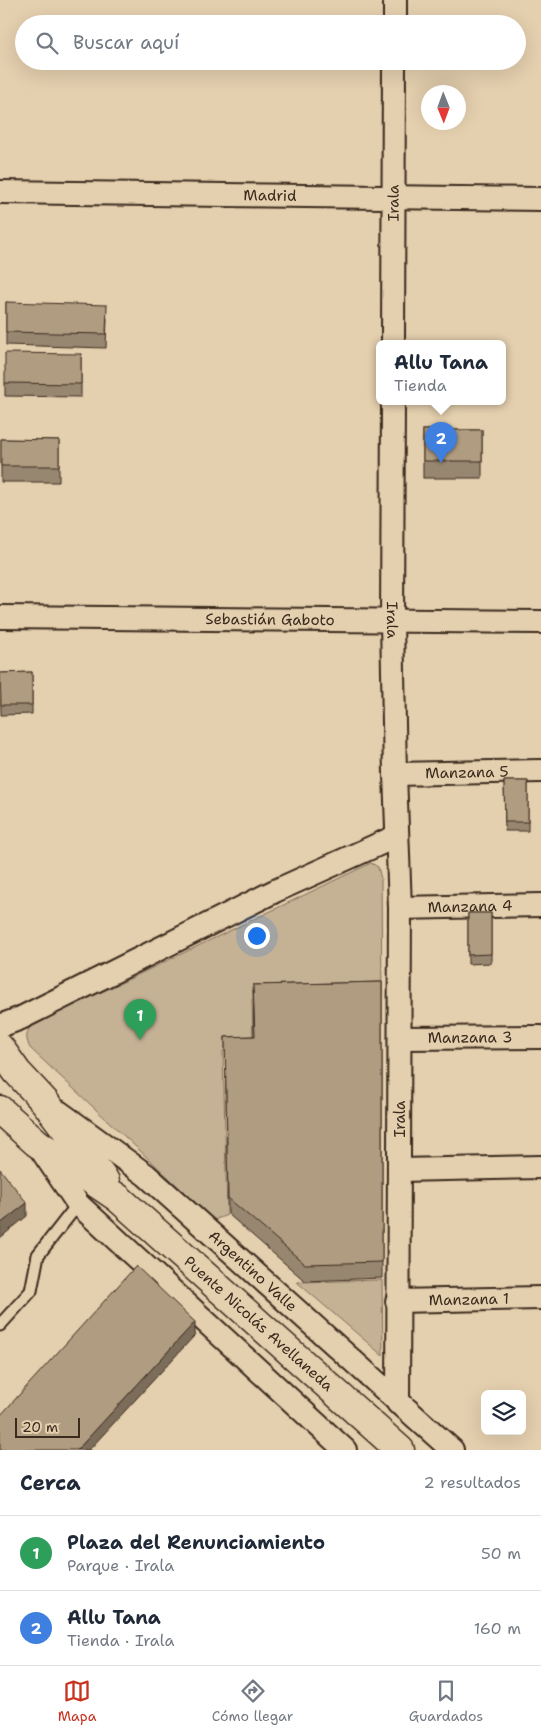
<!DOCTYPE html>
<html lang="es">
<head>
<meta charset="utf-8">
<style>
  :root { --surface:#fff; --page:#f6f6f7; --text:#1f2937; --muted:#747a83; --line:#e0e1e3; --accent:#c8321e }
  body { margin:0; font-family:"Shantell Sans",sans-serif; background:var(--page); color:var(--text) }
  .controls { position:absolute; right:15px; bottom:15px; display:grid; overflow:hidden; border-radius:8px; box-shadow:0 5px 20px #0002 }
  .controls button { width:45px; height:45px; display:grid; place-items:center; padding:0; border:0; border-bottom:1px solid var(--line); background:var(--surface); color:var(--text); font:25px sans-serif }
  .compass { position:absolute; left:421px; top:85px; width:45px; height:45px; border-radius:50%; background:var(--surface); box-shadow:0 5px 20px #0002; rotate:179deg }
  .scale { position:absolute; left:15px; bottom:12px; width:65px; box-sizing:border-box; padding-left:5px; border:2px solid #3b2a1e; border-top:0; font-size:14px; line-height:18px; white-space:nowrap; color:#3b2a1e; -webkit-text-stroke:4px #e4cfae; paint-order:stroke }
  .you { position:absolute; left:256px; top:935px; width:18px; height:18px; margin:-12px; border:4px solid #fff; border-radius:50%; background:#1a73e8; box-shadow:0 0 0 8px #1a73e833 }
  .badge { display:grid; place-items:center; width:32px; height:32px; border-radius:50%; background:var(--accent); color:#fff; font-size:16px; font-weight:700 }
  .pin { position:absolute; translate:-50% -41px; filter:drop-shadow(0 1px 2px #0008) }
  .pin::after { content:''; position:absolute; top:26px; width:18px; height:15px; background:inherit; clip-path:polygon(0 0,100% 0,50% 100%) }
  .popup { position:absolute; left:376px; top:340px; width:130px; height:65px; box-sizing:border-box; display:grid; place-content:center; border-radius:8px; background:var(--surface); filter:drop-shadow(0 1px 4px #0005); font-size:16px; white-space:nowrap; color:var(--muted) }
  .popup b { font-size:19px; color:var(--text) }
  .popup::after { content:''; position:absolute; left:50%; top:100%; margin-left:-10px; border:10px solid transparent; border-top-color:var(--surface) }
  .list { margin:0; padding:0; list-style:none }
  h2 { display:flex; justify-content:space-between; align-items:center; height:65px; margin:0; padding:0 20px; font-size:21px }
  h2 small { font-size:16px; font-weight:400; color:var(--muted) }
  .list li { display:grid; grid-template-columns:32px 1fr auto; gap:15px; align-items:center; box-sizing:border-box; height:75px; padding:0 20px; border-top:1px solid var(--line) }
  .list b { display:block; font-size:19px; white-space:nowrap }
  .list p { margin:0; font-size:16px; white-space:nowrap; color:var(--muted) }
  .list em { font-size:16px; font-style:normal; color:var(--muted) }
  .icon { flex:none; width:28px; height:28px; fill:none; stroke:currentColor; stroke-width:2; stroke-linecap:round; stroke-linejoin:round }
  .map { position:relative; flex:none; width:541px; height:1450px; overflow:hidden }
  .search { position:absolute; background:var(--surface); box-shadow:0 5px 20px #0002; left:15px; right:15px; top:15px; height:55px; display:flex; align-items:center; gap:12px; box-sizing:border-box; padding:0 18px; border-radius:28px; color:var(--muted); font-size:19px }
  .sheet { height:215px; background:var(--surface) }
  nav { display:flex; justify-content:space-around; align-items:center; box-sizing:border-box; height:70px; border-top:1px solid var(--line); background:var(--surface); font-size:14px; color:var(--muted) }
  nav a { display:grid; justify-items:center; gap:2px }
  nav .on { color:var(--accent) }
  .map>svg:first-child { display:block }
</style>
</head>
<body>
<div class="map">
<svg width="541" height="1450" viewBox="0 0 541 1450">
  <rect width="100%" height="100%" fill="#e4cfae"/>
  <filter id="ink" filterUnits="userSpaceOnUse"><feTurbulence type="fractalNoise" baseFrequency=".02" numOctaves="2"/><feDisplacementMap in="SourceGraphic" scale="10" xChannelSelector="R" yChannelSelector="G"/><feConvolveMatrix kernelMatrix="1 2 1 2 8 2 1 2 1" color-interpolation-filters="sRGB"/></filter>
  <g filter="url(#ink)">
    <g fill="#c5b194" stroke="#806e59">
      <path d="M371,863L378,867L381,879L382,996L252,999L253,1051H223L227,1215L214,1220L30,1048C26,1040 25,1033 31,1026Z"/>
      <path d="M382,1280L383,1356L297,1282Z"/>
    </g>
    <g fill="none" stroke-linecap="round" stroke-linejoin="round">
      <defs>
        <path id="service" d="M0,1325L31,1291L38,1255L78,1204"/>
        <g id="minor">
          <path d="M395,24V0"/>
          <path id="s1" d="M0,192L541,199"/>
          <path id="s2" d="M393,344L394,61"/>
          <path id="s3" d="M393,402L392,621L395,774L400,908L398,1403"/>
          <path id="s4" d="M0,617L541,622"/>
          <path id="s5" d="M395,774L541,771"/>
          <path id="s6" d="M400,908L541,905"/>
          <path d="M0,1026L21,1018L275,891L397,836"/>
          <path id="s7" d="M400,1038L541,1037"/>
          <path id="s8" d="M59,1112L146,1175L452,1450"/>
          <path d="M40,1148L78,1204L345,1450"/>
          <path d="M400,1170L541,1167"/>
          <path id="s9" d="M397,1301L541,1298"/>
        </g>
        <g id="secondary">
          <path d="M0,1048L17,1072L45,1102L105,1181"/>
          <path id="s10" d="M0,1110L37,1143L118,1198L400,1450"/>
        </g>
      </defs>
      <use href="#service" stroke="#3b2a1e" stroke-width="15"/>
      <use href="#minor" stroke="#3b2a1e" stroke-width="26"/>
      <use href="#secondary" stroke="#3b2a1e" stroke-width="31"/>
      <use href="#service" stroke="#e4cfae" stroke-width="11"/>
      <use href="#minor" stroke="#e4cfae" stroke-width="22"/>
      <use href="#secondary" stroke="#e4cfae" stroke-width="28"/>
    </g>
    <g fill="#97866f" stroke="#3b2a1e">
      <path d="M6,302L107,318L106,348L6,345Z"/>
      <path d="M81,354V397L5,396V383Z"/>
      <rect x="423" y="430" width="59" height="48"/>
      <path d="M1,439L59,440V482H1Z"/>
      <path d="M32,672V714L1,715L0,673Z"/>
      <path d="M504,781H528V831H505Z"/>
      <path d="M468,913H491V963L468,964Z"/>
      <path d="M382,982V1278L305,1281L228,1214L225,1037L254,1036L253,985Z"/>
    </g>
    <g fill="#7b6d5a" stroke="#3b2a1e">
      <path d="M27,1203V1216L0,1238V1224Z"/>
      <path d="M195,1322V1335L89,1450H77Z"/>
    </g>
    <g fill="#b09c81" stroke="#3b2a1e">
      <path d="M6,302L107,305L106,334L6,332Z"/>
      <path d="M5,353L81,354V384L5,383Z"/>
      <rect x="423" y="430" width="59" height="31"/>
      <path d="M1,439L59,440V466H1Z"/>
      <path d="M32,672V705H1L0,673Z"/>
      <path d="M504,781H528V822H505Z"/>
      <path d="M468,913H491V954L468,955Z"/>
      <path d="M382,982V1262L305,1264L228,1198L225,1037L255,1036L253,985Z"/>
      <path d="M0,1169L27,1203L0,1224Z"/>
      <path d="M136,1266L195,1322L77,1450H0V1416Z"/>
    </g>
  </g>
  <g text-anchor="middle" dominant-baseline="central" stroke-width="4" stroke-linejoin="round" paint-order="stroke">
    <g font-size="15" fill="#3b2a1e" stroke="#e4cfae">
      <text stroke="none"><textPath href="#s1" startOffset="270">Madrid</textPath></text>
      <text stroke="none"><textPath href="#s2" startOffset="141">Irala</textPath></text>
      <text stroke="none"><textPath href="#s3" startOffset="218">Irala</textPath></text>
      <text stroke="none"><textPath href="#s4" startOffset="270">Sebastián Gaboto</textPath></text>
      <text stroke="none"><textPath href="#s5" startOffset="72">Manzana 5</textPath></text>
      <text stroke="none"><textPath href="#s6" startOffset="70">Manzana 4</textPath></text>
      <text stroke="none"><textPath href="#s7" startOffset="70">Manzana 3</textPath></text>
      <text transform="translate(400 1119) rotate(-90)">Irala</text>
      <text stroke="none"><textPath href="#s8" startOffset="251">Argentino Valle</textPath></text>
      <text stroke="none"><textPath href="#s9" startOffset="72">Manzana 1</textPath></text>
      <text stroke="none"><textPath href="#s10" startOffset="336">Puente Nicolás Avellaneda</textPath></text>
    </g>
  </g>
</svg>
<div class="controls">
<button><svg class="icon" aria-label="layers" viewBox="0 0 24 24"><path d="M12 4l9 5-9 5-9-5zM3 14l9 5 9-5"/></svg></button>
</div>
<svg class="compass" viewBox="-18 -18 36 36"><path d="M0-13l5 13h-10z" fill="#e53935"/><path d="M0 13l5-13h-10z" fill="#747a83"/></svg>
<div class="scale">20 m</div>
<div class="you"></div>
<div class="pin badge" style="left:140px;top:1040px;background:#2e9e5b">1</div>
<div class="pin badge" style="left:441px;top:463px;background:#3f7fe0">2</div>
<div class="popup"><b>Allu Tana</b>Tienda</div>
<div class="search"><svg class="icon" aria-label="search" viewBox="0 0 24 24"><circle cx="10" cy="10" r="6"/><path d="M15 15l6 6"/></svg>Buscar aquí</div>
</div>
<section class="sheet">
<h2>Cerca<small>2 resultados</small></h2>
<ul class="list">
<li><span class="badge" style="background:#2e9e5b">1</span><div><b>Plaza del Renunciamiento</b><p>Parque · Irala</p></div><em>50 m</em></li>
<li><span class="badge" style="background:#3f7fe0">2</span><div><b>Allu Tana</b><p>Tienda · Irala</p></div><em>160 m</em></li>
</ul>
</section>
<nav>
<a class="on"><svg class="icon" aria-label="map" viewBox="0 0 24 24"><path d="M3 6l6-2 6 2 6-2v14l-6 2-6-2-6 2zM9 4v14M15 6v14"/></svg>Mapa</a>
<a><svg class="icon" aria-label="directions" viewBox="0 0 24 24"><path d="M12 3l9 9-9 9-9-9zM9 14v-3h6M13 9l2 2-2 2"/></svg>Cómo llegar</a>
<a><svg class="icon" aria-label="saved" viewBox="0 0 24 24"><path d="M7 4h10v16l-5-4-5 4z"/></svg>Guardados</a>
</nav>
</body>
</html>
